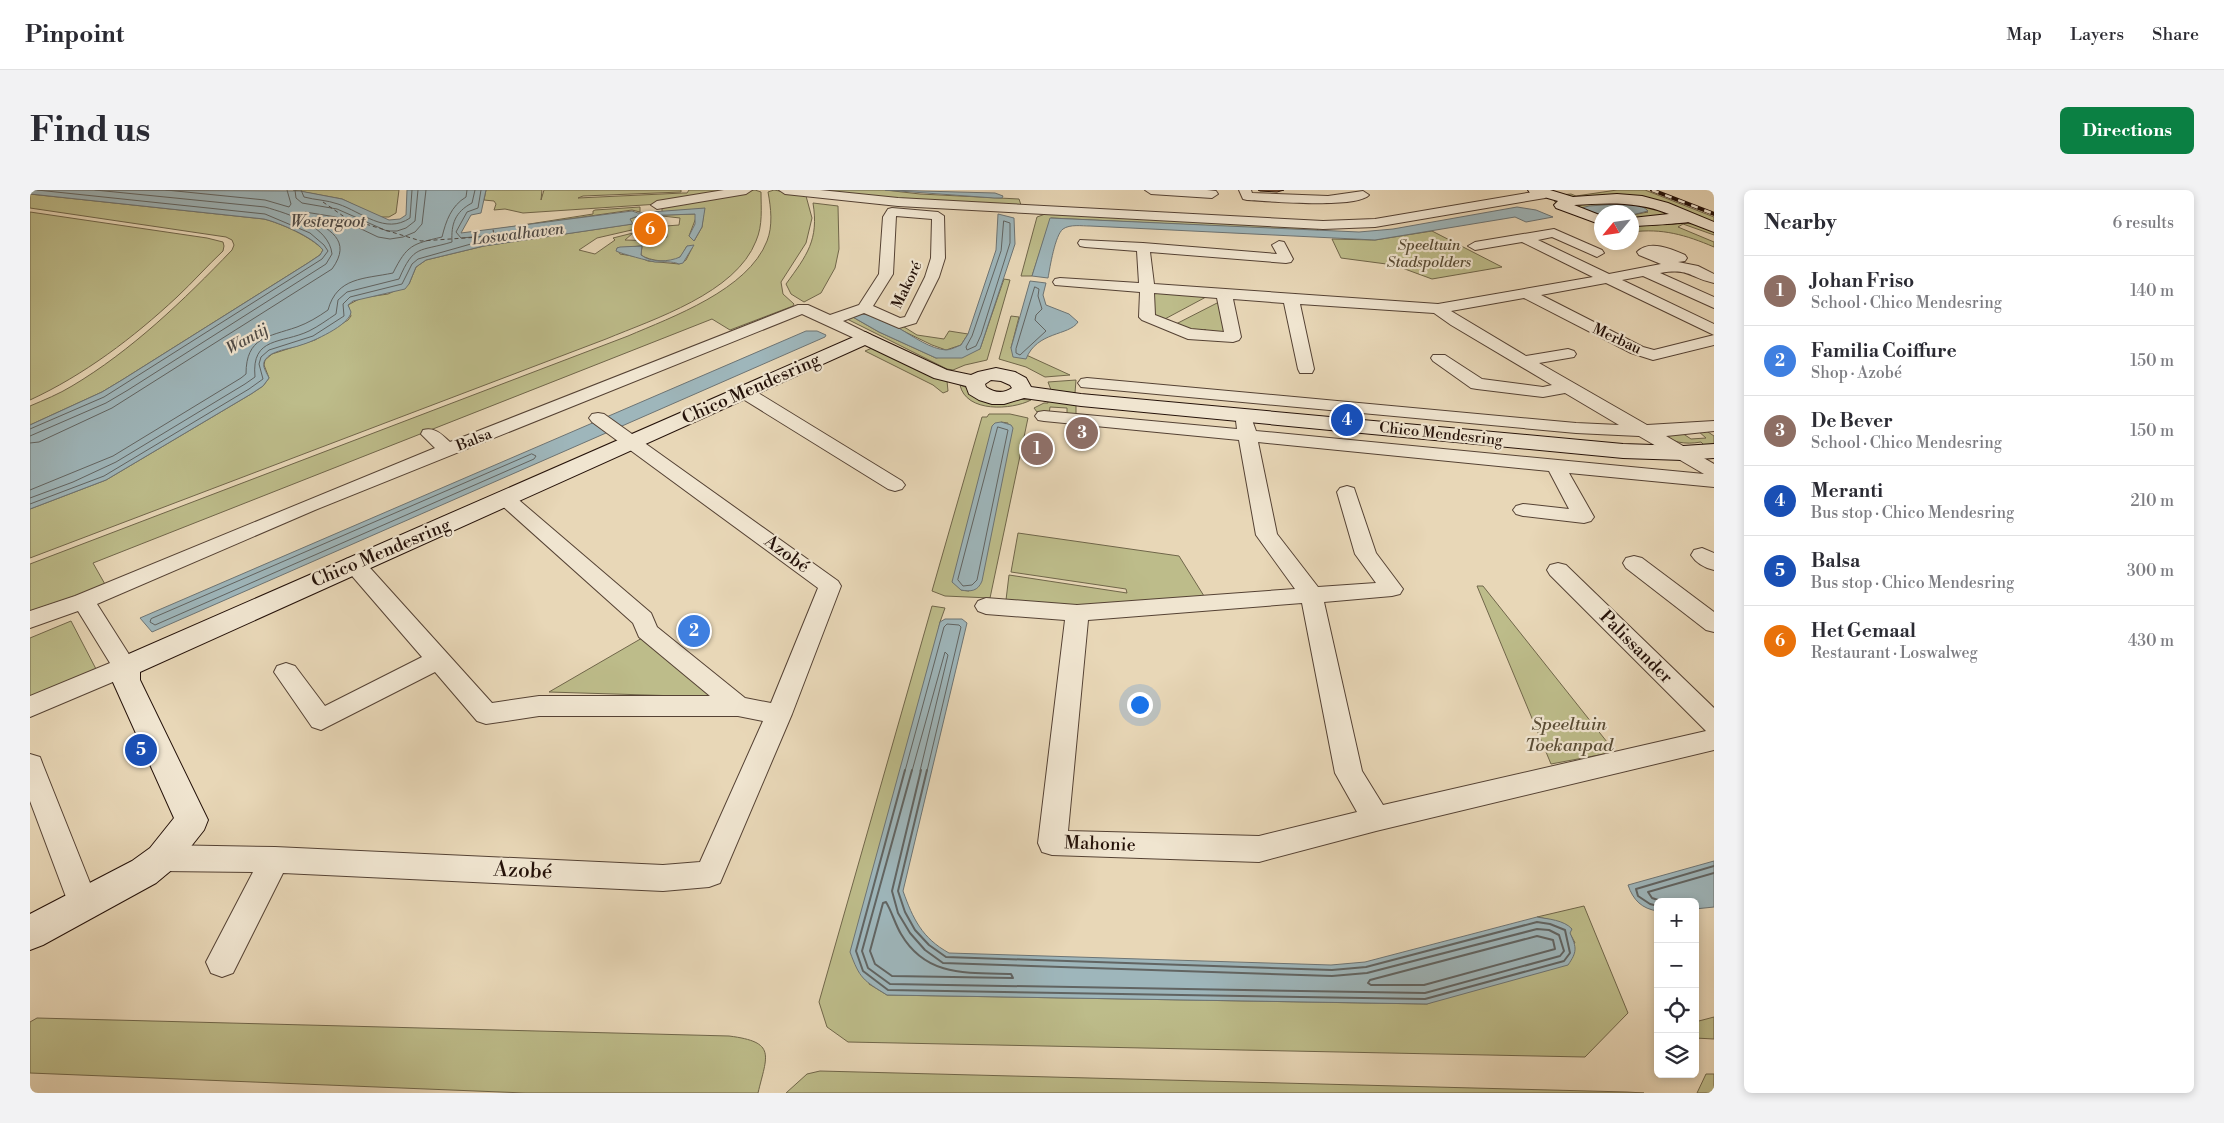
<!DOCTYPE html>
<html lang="en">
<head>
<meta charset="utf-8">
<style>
  :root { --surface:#fff; --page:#f2f2f3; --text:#2b2b33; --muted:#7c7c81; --line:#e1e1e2; --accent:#0b8043 }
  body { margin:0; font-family:"Libre Bodoni",serif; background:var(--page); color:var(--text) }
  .controls { position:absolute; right:15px; bottom:15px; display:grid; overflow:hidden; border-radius:8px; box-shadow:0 2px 8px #0003 }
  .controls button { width:45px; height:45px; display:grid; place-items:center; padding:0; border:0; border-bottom:1px solid var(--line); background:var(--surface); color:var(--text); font:25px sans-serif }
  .compass { position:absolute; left:1564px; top:15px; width:45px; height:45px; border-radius:50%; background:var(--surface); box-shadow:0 2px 8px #0003; rotate:241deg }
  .you { position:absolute; left:1109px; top:514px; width:18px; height:18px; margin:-12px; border:4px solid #fff; border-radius:50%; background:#1a73e8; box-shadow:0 0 0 8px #1a73e833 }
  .badge { display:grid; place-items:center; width:32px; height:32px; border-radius:50%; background:var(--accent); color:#fff; font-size:16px; font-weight:700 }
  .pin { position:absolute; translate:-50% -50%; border:2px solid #fff; box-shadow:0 1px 5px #0006 }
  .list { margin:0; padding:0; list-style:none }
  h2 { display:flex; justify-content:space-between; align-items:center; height:65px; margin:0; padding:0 20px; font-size:21px }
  h2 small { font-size:16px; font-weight:400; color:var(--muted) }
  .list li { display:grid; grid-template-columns:32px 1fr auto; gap:15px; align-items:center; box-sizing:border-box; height:70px; padding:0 20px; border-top:1px solid var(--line) }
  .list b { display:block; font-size:19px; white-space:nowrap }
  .list p { margin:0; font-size:16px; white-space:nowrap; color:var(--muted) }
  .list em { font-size:16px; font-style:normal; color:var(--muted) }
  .icon { flex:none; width:28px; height:28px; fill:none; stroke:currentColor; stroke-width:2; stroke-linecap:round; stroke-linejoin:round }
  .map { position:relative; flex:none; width:1684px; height:903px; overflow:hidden; border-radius:8px }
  header { display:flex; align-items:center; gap:30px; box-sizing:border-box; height:70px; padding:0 25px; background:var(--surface); border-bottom:1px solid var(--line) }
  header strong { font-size:24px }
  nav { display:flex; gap:28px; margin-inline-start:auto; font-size:18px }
  .intro { display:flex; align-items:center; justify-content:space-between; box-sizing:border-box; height:120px; padding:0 30px }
  h1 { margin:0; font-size:35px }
  .button { padding:12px 22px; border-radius:8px; background:var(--accent); color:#fff; font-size:18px; font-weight:700 }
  main { display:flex; gap:30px; padding:0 30px }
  aside { flex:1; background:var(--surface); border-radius:8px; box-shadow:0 2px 8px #0003 }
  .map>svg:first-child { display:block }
</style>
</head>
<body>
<header>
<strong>Pinpoint</strong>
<nav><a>Map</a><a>Layers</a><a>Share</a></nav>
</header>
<div class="intro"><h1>Find us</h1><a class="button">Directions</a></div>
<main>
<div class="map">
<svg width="1684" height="903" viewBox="0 0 1684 903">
  <rect width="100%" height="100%" fill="#e8d7b7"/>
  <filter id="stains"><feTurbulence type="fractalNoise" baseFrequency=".004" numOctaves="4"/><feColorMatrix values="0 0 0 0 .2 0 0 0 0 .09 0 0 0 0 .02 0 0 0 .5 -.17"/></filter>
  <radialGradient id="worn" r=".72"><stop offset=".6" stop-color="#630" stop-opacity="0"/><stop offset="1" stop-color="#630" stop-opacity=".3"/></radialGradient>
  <g fill="#bdbc8a" stroke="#70664a" fill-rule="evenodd">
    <path d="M263,0H369L366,23L359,27H349L312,9Z"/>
    <path d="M456,0H512L511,10L514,0H651V2L553,6L548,8L653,3H657L659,0H709L629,14L493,23L475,19L464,20L466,14L464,11L454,10Z"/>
    <path d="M725,0L731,2C731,18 733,35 726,51C706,103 624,129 576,149L0,368V319L76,290L221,204L233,196L239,188L234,175L235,170L242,164L285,150L318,130L321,126L318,115L331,108L358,104L379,94L386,77L396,70L454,56L602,34L600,29L608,26L665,24L667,25L659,46L664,51L672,37L674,19L632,22V16ZM632,26L650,28L649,35L636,36L637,47L629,51L595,50L603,43L583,48L585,50L565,64L549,60L567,48L606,39L609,31L619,30L620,27ZM612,56L611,65C619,71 643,74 650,67C653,64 655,59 657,56L662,58L656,70L649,74L618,71L609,67L590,64L587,58Z"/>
    <path d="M744,0L776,6L782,28L776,53L751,92L753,104L764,114L763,116L700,140L682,129L63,373L76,396L0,427V374L598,146C642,127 718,100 737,51C743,36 741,18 738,2Z"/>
    <path d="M770,0H855L890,4L989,9L992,18L927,15Z"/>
    <path d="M1587,0H1615L1684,27V36L1633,16L1547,9L1531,5L1541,4L1546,6Z"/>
    <path d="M0,4L234,29C250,33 282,47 293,60L290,65L278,73L92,190L72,202L0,235V216C14,210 29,204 42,196C101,161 154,110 202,60L204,55L202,50L196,47L0,18Z"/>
    <path d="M1601,10L1660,29H1602V25L1618,22C1594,15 1583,10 1560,22L1571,25V28L1524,11Z"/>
    <path d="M783,13L808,16L809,59L805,78L791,103L774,112L761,104L756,94C777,65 789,50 783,13Z"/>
    <path d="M610,17V22L602,20L455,41L563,24V21L565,20Z"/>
    <path d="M0,22L177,48L193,52L194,56L193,61C177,76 163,92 147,107C103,148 54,185 0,210Z"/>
    <path d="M1018,23L1287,36L1288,41L1021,28L1002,86H991L1007,27Z"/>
    <path d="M1650,33L1665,34L1684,41V45L1653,34L1648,37L1684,52V57C1656,45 1632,38 1602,42V36Z"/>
    <path d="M1402,41L1472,77L1402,89L1364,75L1311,68L1302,49L1345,50Z"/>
    <path d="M974,89L980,90L957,170L935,175L923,180L917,179L815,128L821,126L849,142L906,168L950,159Z"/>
    <path d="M1121,102L1176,107L1133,130L1123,126Z"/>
    <path d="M1189,112L1197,142L1193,144L1176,142L1175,139L1174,142L1160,141L1144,135Z"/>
    <path d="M981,126L989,127L981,158L1040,185L1015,187L996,177L969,169Z"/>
    <path d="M871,135L887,145L914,149L919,141L938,144L931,155L916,160L902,155L867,138Z"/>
    <path d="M842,158L917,191L918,201L913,203L903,195L835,161Z"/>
    <path d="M1046,190L1045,203L1021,200L1018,192Z"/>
    <path d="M930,195C952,204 977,209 1001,210C982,220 936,223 930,195Z"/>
    <path d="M1018,211L1046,215V225L1037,224V218L1020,217L1019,224L1007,222L1004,218L1014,213H1018Z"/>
    <path d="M959,224H980L998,228L960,408L915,406L902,401L952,227H957ZM971,232L978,233L939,401L931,400Z"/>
    <path d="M1675,240L1684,246V254L1674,255L1671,252C1654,255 1643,252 1628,244L1652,243L1661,249L1676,248L1668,241Z"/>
    <path d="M988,343L1149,366L1174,406L1056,416L976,410L979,385L1097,403L1096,399L981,382Z"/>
    <path d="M1447,396H1453L1585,562L1521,574Z"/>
    <path d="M902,416L915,418L910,432L839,794L857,805L1397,814L1545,753C1535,732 1527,731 1507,727L1554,716L1598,823L1555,867L818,852L797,837L789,812Z"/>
    <path d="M41,431L66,479L0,509V448Z"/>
    <path d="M619,444L682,507L519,502Z"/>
    <path d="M1684,827V849L1665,848V832Z"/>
    <path d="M7,828L699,846C747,852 737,865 728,903H495L0,883V832Z"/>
    <path d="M790,881L1597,902L1614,903H756L777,884Z"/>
    <path d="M1676,884H1684V903H1667Z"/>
  </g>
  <g fill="#9eb6bb" stroke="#6d7474">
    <path d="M0,0L270,1L312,9L359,30L370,29L376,25L377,0H456L451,23L441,25L431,43L602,21L608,23L675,18L672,37L664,51L659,46L665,34V24L608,26L600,29L603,34L454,56L396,70L386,77L379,94L375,99L323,111L318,115L321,122C320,135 282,152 271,155C261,159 241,160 235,170C231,176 237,183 239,188L233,196L221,204L76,290L0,319V235L72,202L92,190L278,73L290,65L293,60C283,47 250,33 234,29L0,4Z"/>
    <path d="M855,0L965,3L973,6L972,8H964Z"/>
    <path d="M1587,14C1598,14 1611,13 1618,21L1602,25V22H1572L1571,25L1551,18L1559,16Z"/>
    <path d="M1487,17L1506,20L1523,27L1496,32L1485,27L1345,50L1060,36C1052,36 1040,34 1033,39C1025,45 1020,77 1018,88L1002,86L1020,28L1329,42L1363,39Z"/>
    <path d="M968,24L984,28L985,54L950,159L932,168H906L849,142L821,126C852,115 886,158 916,160C920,160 926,157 931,155L938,144L966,60Z"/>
    <path d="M664,55L653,73L649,74C642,71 633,72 625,72C619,71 592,64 586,61L587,58L590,57L612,56L611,65C621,73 639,72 650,67L657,56Z"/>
    <path d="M1000,91L1016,93L1013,105L1016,115L1039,124L1048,132C1039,146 1007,141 996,169L983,167L981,158Z"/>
    <path d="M776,141H787L796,145L795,147L122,442L110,428Z"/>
    <path d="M971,232L981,235L983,238L952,391C948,401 941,402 931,400L922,392L962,236L965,233Z"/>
    <path d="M915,429H932L937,433L873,701C883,729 892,748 919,763L1301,775L1335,772L1507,727C1518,729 1534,730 1542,739L1540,743C1547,758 1547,762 1538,775L1397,814L857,805C833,790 830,789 820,762L910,432Z"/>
    <path d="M1684,671V717L1665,719V712H1628V721C1612,719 1603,710 1598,695Z"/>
  </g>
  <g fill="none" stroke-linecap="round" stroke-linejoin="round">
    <g stroke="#616462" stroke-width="1">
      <path d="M136,0L235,10L259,17L261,14L257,0"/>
      <path d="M265,0L266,8L272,13L307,19L357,41H367L376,38L385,31L388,0"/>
      <path d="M271,0L274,7C285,10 297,10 308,14C332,22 355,45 380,28L382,0"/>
      <path d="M974,31L980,33V53L951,145L946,156L937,160L936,157L942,146L971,61Z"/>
      <path d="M1005,97L1009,99L1008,106L1012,119L1006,125L1005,130L1016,141L990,165L986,163V159Z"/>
      <path d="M968,237L978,240L947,390L942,395L933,396L928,390Z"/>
      <path d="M0,239L74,207L292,69L298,61L294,55L280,43L235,24L7,0"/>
      <path d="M0,246L76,213L98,200L296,74L302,64C299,36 259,24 235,17L65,0"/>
      <path d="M0,253L9,252L82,218L302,79C323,50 299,39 275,26V22L306,27L348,47L360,49L373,47L385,42L392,34L396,0"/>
      <path d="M502,264L506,266L504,269L125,435L120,432L121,429Z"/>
      <path d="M0,300L83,266L211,188L216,184C216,147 238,147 267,137C278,133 288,127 298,120C307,87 334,89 363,83C377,55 382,54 412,47C416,31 421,16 436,7L437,0"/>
      <path d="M0,308L43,292L86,272L215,194L225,187C221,146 252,154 279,141C289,136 297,130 306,124L308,110L317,102L369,89C384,54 389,62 422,52C421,34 425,22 442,13L445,0"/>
      <path d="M0,314L74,286L219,199L233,189L229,174L231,167L239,160L283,146L314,126L313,114L320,107L372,94L382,74L388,69L455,50L454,46L431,48L426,42L437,22L448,18L451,0"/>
      <path d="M875,581L914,437L917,434L929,435L931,437L897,581"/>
      <path d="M882,581L915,462L918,465L890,581"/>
    </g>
    <g stroke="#616462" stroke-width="2">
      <path d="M875,580L826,761L833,781L858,800L1395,809L1534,771L1540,763L1535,740L1520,734L1507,732L1336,777L1302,780L916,767L899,755L885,740L875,722L868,701L897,580"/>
      <path d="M882,580L832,761L838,778L860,794L1395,803L1530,766L1534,761L1529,745L1519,740L1507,739L1337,783L1302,786L913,773L895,760L880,743L868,723L862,701L891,580"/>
      <path d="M856,712C862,722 865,734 871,744C896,787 937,783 981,784L983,788L862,786L845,774L840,761L853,713Z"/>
      <path d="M1634,712L1622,708L1618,702L1684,683"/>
      <path d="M1628,716L1620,714L1608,706L1606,699L1684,676"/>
      <path d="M1507,746L1523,750L1525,759L1394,795H1341L1338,793L1340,790Z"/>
    </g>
    <path stroke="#4f4b47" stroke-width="1" stroke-dasharray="4 3" stroke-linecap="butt" d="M293,12L316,28L391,51L464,46L463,39"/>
    <defs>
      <g id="street">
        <path d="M694,0H722L716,4L627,19L621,15L627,11Z"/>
        <path d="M749,0H790L868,8L1293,31L1345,29L1515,0L1521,4L1515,8L1345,37L1293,39L868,16L755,4Z"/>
        <path d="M1115,0H1177L1186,1L1188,4L1182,8L1121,4Z"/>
        <path d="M1209,0H1221L1222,3L1298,6L1333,1L1339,5C1326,19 1238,11 1217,10L1213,9Z"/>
        <path d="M862,18L908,22L914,26L915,68L909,87L886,133L869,138L834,123L813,131L841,145L843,148L841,151L835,153L772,124L285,320L67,414L107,477L104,483L0,527V506L80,473L48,421L0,438V421L45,406L405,258L391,244L393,240C406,237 412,245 420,252L768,115H778L800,125L829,115L849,84L853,27L858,19ZM866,26L902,29L901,68L895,87L875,127L870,128L843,116L863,84Z"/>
        <path d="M1524,39L1572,60L1574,63L1567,67L1522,47L1508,50L1579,84L1631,74L1609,65L1607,62C1619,49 1642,59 1655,65L1657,68L1655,71L1648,72L1668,76L1684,84V93C1658,87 1660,78 1630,83L1684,107V118L1613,86L1592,90L1684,134V145L1576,93L1511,105L1613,157L1624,160L1684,145V155L1623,170L1601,163L1494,108L1421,121L1496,166L1538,159L1544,161L1546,164L1544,167L1509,173L1617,235L1684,231V241L1636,246L1684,274V297L1539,283L1564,327L1561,331L1554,333L1493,326L1486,324L1483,320L1486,316L1493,314L1539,319L1519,281L1228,252L1247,344L1288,397L1346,393L1325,364L1307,302L1310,298L1317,296L1324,298L1346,363L1373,399L1370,404L1362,406L1294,412L1332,581L1353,615L1676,541L1520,385L1517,380L1520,375L1528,373L1536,375L1684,518V560L1346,641L1229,672L1022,665L1012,662L1008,653L1035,430L956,424L948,421L945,416L948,411L956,408L1047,415L1265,399L1226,345L1209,250L1014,231L1008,230L1005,226L1008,222L1014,221L1207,239L1206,231L1209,227L1215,226L1221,227L1226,241L1674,284L1609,246L1546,243L1051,197L1048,193L1051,189L1057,188L1546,233L1589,235L1535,203L1513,207L1447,199L1441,198L1403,171L1401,168L1403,165H1415L1452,189L1513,197L1522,195L1421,135L1404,123L1270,114L1284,179L1282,183H1270L1268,179L1254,113L1203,109L1211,147L1209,150L1203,152L1158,149L1112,130L1109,127L1110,102L1025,95L1023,92L1025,89L1030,88L1109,93L1107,61L1055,57L1050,56L1048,53L1050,50L1113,53L1247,64L1242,55L1249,51L1254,52L1263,69L1261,72L1256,73L1120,62L1124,94L1408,114L1563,87L1492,52L1445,60L1438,56L1445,52ZM1124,103L1187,108L1194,142L1161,139L1125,125ZM1272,413L1305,583L1327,622L1229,646L1038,641L1058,430Z"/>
        <path d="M714,197L720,198L872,291L875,295L872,299L865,301L858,299L708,206L705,202L708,198Z"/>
        <path d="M568,223L574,224L808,391L811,396L762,524L690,693L679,697L633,701L253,683L203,783L192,787L181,783L176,772L223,682L132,681L122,677L117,668L122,659L132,655L245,657L633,675L670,672L733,531L708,526H509L456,534L447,531L405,482L291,540L282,537L244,482L247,476L256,473L265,476L295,516L392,467L316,379L313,374L316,369L324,367L332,369L462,513L509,506H680L609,447L603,433L469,313L466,309L469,305L476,303L483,305L621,423L627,437L715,508L741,513L788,398L562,232L559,228L562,224Z"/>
        <path d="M1672,358L1684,363V380C1675,378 1666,373 1661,365L1664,360Z"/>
        <path d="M1604,366L1612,368L1684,422V442L1676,440L1596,378L1593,373L1596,368Z"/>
        <path d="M0,564L10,567L13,575L68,713L64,723L53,727L42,723L0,611Z"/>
      </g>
      <g id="secondary">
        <path d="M1498,0H1520L1543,7L1587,4L1612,6L1638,13L1684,32V42L1658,32C1656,33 1610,36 1602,36V28L1639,24C1607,11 1578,13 1544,15L1572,26V35L1526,18L1524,15L1528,11L1500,3Z"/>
        <path d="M835,142L917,180L941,185L948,182L966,178L985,182L996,188L1001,197L1051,204L1593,254L1653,256L1684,254V268L1653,270L1593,268L1051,216L994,208L974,214H962L949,210L939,204L936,196L904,188L835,155L110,482V490L178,630L174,640L144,678L126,693L13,755L0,760V724L102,671L120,658L144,628L82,490L81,477L85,470ZM961,190L971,191L980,195L982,198C973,204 965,203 956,197L955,194Z"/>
      </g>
    </defs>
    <use href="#street" stroke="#554234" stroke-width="2"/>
    <use href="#secondary" stroke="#241109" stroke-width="2"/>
    <use href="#street" fill="#f0e5d0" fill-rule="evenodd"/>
    <use href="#secondary" fill="#f0e5d0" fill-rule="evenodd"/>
    <defs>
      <path id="rail" d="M1622,0L1684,24"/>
    </defs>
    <use href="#rail" stroke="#241109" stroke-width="4"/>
    <use href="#rail" stroke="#f0e5d0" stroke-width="2.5" stroke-dasharray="7" stroke-linecap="butt"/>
  </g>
  <path fill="#ba805a" stroke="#241109" d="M1228,0H1254L1247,2L1230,1Z"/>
  <g text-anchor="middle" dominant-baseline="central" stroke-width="4.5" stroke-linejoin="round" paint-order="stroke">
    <g font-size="15" font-style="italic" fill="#5a4d36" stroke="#f0e5d0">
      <text x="1399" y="55">Speeltuin<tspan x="1399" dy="17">Stadspolders</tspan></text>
    </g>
    <g font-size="15" fill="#241109" stroke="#f0e5d0">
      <text transform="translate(877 95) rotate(-64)">Makoré</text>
      <text transform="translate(1587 149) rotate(25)">Merbau</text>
      <text transform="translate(1411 244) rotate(6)">Chico Mendesring</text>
      <text transform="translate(444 250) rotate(-22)">Balsa</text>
    </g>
    <g font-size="16" font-style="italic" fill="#4f4b47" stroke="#f0e5d0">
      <text x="298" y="32">Westergoot</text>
      <text transform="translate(488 44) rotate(-7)">Loswalhaven</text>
      <text transform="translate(217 149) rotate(-29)">Wantij</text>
    </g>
    <g font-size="18" fill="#241109" stroke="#f0e5d0">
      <text transform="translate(721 199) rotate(-24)">Chico Mendesring</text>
      <text transform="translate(351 363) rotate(-23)">Chico Mendesring</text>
      <text transform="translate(757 364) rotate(36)">Azobé</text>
      <text transform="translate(1606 457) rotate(45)">Palissander</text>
      <text transform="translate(1070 654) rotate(2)">Mahonie</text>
    </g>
    <g font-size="18" font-style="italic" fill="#5a4d36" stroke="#f0e5d0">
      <text x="1539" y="534">Speeltuin<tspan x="1539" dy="21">Toekanpad</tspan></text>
    </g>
    <g font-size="21" fill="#241109" stroke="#f0e5d0">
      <text transform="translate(493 681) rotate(3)">Azobé</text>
    </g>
  </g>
  <rect width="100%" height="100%" filter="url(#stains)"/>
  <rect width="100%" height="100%" fill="url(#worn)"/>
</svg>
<div class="controls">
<button>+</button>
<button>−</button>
<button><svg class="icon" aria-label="locate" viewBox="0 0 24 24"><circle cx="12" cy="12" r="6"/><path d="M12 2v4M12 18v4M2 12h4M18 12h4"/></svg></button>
<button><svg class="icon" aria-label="layers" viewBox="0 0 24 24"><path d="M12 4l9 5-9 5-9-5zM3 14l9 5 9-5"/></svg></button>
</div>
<svg class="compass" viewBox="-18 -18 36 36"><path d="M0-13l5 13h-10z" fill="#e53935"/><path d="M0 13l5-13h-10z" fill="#7c7c81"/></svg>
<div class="you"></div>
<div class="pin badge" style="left:1007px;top:259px;background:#8d6e63">1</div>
<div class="pin badge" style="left:664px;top:441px;background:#3f7fe0">2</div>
<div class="pin badge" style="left:1052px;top:243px;background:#8d6e63">3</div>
<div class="pin badge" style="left:1317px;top:230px;background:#1a4fb4">4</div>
<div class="pin badge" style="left:111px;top:560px;background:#1a4fb4">5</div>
<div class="pin badge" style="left:620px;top:39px;background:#e8710a">6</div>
</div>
<aside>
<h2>Nearby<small>6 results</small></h2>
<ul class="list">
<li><span class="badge" style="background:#8d6e63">1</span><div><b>Johan Friso</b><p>School · Chico Mendesring</p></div><em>140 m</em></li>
<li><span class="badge" style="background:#3f7fe0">2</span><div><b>Familia Coiffure</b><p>Shop · Azobé</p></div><em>150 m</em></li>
<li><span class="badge" style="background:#8d6e63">3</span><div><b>De Bever</b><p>School · Chico Mendesring</p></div><em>150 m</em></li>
<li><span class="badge" style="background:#1a4fb4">4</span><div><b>Meranti</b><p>Bus stop · Chico Mendesring</p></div><em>210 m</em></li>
<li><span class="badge" style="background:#1a4fb4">5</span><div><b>Balsa</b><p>Bus stop · Chico Mendesring</p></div><em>300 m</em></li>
<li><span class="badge" style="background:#e8710a">6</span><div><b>Het Gemaal</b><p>Restaurant · Loswalweg</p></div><em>430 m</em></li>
</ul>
</aside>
</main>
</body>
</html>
